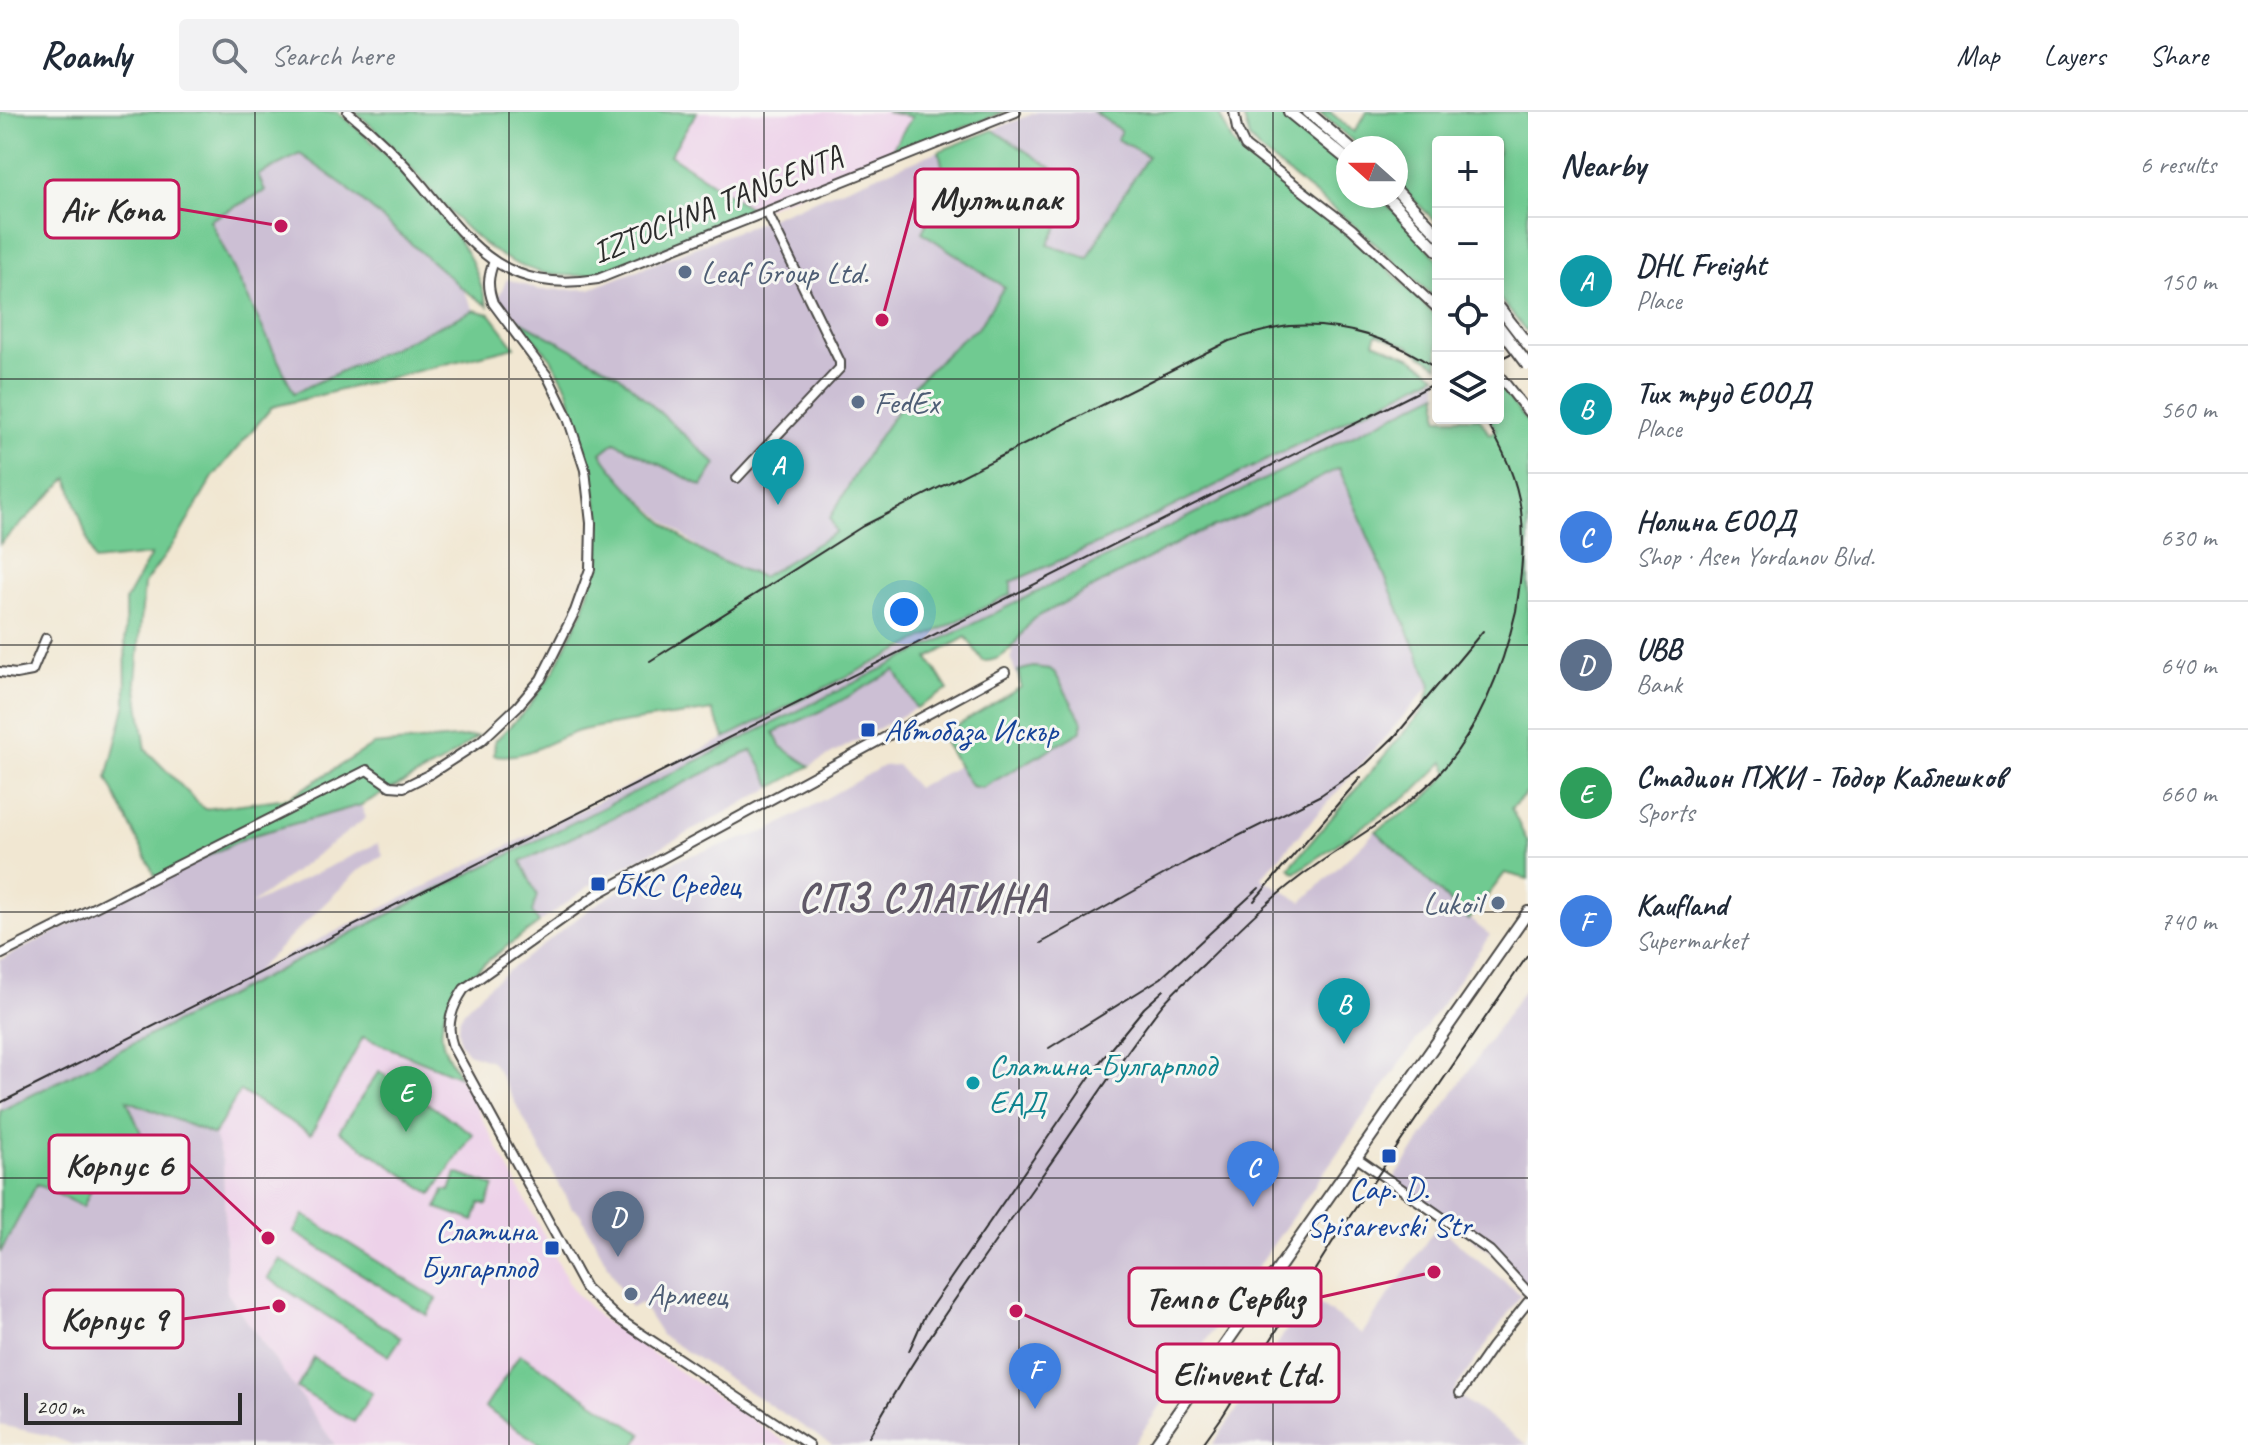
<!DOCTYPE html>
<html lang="en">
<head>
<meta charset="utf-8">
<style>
  :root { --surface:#fff; --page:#f2f2f3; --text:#1f2937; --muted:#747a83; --line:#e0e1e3; --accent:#111827 }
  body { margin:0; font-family:Caveat,sans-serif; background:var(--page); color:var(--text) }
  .controls { position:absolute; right:24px; top:24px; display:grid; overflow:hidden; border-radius:8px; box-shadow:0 4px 12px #0003 }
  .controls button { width:72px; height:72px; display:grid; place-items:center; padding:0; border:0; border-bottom:2px solid var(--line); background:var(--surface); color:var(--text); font:40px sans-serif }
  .compass { position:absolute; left:1336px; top:24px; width:72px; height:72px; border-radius:50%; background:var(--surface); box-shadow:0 4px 12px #0003; rotate:291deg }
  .scale { position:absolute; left:24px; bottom:20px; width:218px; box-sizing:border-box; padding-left:8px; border:4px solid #2b2b2b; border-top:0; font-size:22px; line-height:28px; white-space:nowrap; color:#2b2b2b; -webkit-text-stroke:6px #f6f6f2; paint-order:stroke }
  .you { position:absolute; left:904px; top:500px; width:28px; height:28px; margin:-20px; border:6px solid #fff; border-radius:50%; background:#1a73e8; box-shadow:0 0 0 12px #1a73e833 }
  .badge { display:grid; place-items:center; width:52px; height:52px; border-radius:50%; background:var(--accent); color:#fff; font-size:26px; font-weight:700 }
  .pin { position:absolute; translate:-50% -66px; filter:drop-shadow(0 2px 4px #0008) }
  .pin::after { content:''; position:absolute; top:42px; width:28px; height:24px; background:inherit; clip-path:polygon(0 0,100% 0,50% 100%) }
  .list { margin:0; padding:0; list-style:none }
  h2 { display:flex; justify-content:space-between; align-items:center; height:104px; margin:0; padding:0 32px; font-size:34px }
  h2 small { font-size:26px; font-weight:400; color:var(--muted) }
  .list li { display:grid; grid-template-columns:52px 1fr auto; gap:24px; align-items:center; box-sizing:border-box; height:128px; padding:0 32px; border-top:2px solid var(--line) }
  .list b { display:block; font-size:30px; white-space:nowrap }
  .list p { margin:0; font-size:26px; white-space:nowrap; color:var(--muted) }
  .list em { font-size:26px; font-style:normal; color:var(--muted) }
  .icon { flex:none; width:44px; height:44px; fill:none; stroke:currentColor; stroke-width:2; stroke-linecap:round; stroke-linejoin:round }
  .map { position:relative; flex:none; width:1528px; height:1333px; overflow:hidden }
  header { display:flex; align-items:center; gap:48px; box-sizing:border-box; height:112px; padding:0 40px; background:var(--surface); border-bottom:2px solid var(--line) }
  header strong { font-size:38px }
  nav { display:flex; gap:44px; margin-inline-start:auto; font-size:28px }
  .search { width:560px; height:72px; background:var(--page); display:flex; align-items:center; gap:20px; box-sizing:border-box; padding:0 28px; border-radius:8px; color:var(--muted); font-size:30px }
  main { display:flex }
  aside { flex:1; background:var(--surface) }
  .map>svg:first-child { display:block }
</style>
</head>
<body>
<header>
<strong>Roamly</strong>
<div class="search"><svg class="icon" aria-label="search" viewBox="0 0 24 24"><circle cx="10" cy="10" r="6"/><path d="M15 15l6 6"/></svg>Search here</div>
<nav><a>Map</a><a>Layers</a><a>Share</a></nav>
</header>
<main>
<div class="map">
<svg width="1528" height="1333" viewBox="0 0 1528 1333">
  <rect width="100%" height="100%" fill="#f6f6f2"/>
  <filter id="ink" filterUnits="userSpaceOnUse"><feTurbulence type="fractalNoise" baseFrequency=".0125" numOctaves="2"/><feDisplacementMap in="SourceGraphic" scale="16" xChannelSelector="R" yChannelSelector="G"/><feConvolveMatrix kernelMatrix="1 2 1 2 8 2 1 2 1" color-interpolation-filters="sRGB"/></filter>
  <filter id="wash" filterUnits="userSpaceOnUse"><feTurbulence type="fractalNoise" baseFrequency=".006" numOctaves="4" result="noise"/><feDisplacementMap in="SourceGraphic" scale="32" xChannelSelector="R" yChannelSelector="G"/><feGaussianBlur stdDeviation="1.8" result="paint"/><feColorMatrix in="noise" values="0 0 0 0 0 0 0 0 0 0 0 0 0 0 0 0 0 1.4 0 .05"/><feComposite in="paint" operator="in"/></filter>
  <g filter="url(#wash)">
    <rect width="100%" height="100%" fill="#f1e7d2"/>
    <g fill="#edd1e9">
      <path d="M697,0H886L913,5L887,45L756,100L670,43Z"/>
      <path d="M363,925L460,965L573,1178L601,1207L790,1333H335L227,1181L223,1051L214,1023L240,979L311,1022Z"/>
    </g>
    <g fill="#ccbfd4">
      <path d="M1037,0H1094L1122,19L1117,28L1148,44L1118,91L1088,146L1048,133L1080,74L993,18Z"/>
      <path d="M939,39L947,75L923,120L1005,174L978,216L964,225L916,271L837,420L762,465L708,443L669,412L620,368L601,341L615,330L702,374L715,352L619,263L517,207L498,186L507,167L540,178L590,177Z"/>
      <path d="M300,42L345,74L463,177L474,198L294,282L210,107L264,79L258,63Z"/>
      <path d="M1438,264V281L413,790L0,999V848L157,768L247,725L361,693L366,706L250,793L378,731L383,744L358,759L256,859L921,529L1010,470L1106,428Z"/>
      <path d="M1340,355L1431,573L1261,766L1302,790L1376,719L1468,806L1490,823L1133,1333H832L661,1223L641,1191L631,1196L579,1100L572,1096L498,959L491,949L468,941L460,931L458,917L460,905L468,894L491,872L592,795L633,770L679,747L770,718L883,654L897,653L917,676L958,654L942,623L1021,575L1011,548L1012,537L1021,520L1033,507L1189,425L1248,402Z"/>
      <path d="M895,558L916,596L810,654L779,634L774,621L826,597Z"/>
      <path d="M752,638L773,675L589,774L539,811L532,800L520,751Z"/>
      <path d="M1528,872V1180L1490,1139L1392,1070Z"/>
      <path d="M127,987L214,1023L223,1051L227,1181L335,1333H74L47,1323L0,1313V1141L37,1072L110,1036L157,1058Z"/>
      <path d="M1437,1114L1521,1183L1453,1280L1528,1333H1212L1241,1292L1307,1184L1362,1222Z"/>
    </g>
    <g fill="#70ca91" stroke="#4e7a5e" stroke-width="2">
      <path d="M0,0H337C382,35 438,92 467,141C477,157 482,177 488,194L463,177L345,74L300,42L258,63L265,79L210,108L294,281L474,198L490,202L515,235L272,295L213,365L179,424L144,472L136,570L146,638L204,697L288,686L373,633L478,624L443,650L361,693L247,725L157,768L107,666L126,591L125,489L151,443L94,449L68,366L0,432Z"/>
      <path d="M355,0H697L670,43L756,100L597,162C476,180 437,64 355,0Z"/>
      <path d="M886,0H1005L887,45L912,5Z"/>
      <path d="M1094,0H1218L1233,31L1248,46L1378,147L1438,206V254L1408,234L1377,222L1374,230L1412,246L1437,263L1106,428L1011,470V482L725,626L712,598C669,605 625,609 583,618C551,626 530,648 494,643L495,629L527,597L555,557L583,498L598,445L597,392L587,346L567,275L550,245L517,207L619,263L716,352L702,374L615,330L601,341C622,372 676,427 710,444C726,452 745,459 762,465L836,420L830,406L866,344L916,271L964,225L978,216L1004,175L922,120L947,75L939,39L993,18L1080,74L1048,133L1088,146L1118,91L1148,44L1117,27L1121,19Z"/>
      <path d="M1242,0H1282L1348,55V84H1379L1381,86L1438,147V189L1354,113L1259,38L1250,27Z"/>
      <path d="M1319,0H1330L1354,20L1367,0H1528V218L1526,219L1498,185V30H1438V112L1396,70V36H1361Z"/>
      <path d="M1498,272L1528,311V680L1511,696L1528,731V767L1505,761L1469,808L1376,719L1421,690L1449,661L1444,650L1417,677L1295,761L1289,756L1423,598L1431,573L1339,356L1248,402L1189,425L1033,507C1018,524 1009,550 983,549L966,525L928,546L948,578L916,596L895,558L826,597L774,620L780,634L810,654L773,675L752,638L521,750L537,783L532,800L539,811C504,838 435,876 442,926C444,940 453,953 460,965L363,925L311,1022L240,979L214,1023L127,988L157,1059L110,1036L83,1095L37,1072L0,1141V999L413,790L1438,281V306H1479L1490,322L1496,318L1489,306H1498Z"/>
      <path d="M1033,555L1050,557L1055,561L1083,611L1080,620L982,676L971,674L942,627V623L1021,575L1018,559Z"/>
      <path d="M379,959L473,1022L432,1082L339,1019Z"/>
      <path d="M456,1061L494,1074L487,1093L480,1091L474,1109L437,1096L444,1078L450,1079Z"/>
      <path d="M304,1103L437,1187L427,1203L294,1120Z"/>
      <path d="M280,1147L401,1226L389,1244L268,1166Z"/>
      <path d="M520,1242L642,1322L635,1333H542L485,1296Z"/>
      <path d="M314,1246L372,1281L354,1310L297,1276Z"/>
    </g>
  </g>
  <g filter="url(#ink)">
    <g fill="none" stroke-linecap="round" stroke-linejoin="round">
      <defs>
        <g id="minor">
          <path d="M348,0C375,22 400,46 422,73C474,138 507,181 598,167L1016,0"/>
          <path d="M1234,0L1237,17L1245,34L1352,117L1438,197"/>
          <path d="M1498,262L1528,300"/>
          <path d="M737,366L840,256V250L767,100"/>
          <path d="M0,560L16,562L32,559L46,526"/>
          <path d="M0,843L367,658L390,674L404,675L430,662L481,629L518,594L541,567L575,499L590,457L591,411L585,358L568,306L548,265L493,191C487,174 488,165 494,149"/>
          <path d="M1357,1046L1490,1139L1528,1180"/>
          <path d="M1460,1281L1492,1235L1528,1190"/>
          <path d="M809,1333L616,1205L585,1176L453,935C445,913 452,895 464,877L599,781L1005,560"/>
        </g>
        <g id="major">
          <path d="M1289,0L1348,48"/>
          <path d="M1308,0L1350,36"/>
          <path d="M1396,78L1438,122"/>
          <path d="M1386,84L1438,139"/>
          <path d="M1155,1333L1528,800"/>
        </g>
      </defs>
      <use href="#minor" stroke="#494744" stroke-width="12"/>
      <use href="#major" stroke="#494744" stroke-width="14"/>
      <use href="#minor" stroke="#fff" stroke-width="8"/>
      <use href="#major" stroke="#fff" stroke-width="10"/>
      <path stroke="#2b2b2b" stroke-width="2" d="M1202,1333L1222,1305L1335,1126L1528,843"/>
      <g stroke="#2b2b2b" stroke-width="2">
        <path d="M1498,248L1528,233"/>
        <path d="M650,549L863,414L1229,229C1249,223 1270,216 1290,214C1342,210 1397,228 1438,258"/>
        <path d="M1392,628L1483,519"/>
        <path d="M1254,789L1361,665"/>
        <path d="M1041,831L1188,749L1321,683L1366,652L1398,621"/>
        <path d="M1049,936L1161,866L1259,776"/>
        <path d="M0,991L1438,270"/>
        <path d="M909,1239L924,1205L1100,950L1144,896L1164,878"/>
        <path d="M869,1325C921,1231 984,1146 1045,1059C1084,1004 1121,945 1163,892C1175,878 1190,865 1204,852C1242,814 1274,782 1319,751C1362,721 1411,695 1445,655C1482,610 1503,555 1516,499C1528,419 1528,375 1484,306"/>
      </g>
      <defs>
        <g id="major-bridge">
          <path d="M1498,194L1528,233"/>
          <path d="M1498,213L1528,253"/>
        </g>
      </defs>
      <use href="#major-bridge" stroke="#494744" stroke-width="14" stroke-linecap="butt"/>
      <use href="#major-bridge" stroke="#fff" stroke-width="10"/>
    </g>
  </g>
  <path fill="none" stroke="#2b2b2b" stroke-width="2" stroke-opacity="0.55" d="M255,0V1333M509,0V1333M764,0V1333M1019,0V1333M1273,0V1333M0,267H1438M1498,267H1528M0,533H1528M0,800H1528M0,1066H1528"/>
  <g fill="#5c6f8a" stroke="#f6f6f2" stroke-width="3">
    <circle cx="685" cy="160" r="8"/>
    <circle cx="858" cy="290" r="8"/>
    <circle cx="1498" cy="791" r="8"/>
    <circle cx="631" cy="1182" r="8"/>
  </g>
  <g fill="#1a4fb4" stroke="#f6f6f2" stroke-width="3">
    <rect x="860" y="610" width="16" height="16" rx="4"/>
    <rect x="590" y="764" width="16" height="16" rx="4"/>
    <rect x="1381" y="1036" width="16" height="16" rx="4"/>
    <rect x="544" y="1128" width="16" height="16" rx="4"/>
  </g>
  <circle fill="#0f9aa8" stroke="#f6f6f2" stroke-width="3" cx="973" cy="971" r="8"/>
  <g text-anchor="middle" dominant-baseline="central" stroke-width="6" stroke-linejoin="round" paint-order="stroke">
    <g font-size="32" fill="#2b2b2b" stroke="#f6f6f2">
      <text transform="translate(717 92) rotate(-22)">IZTOCHNA TANGENTA</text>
    </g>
    <g font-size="32" fill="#4e5e75" stroke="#f6f6f2" text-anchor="start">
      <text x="701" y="160">Leaf Group Ltd.</text>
      <text x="874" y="290">FedEx</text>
      <text x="1482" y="791" text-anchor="end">Lukoil</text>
      <text x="647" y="1182">Армеец</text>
    </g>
    <g font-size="32" fill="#164399" stroke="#f6f6f2" text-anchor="start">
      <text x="884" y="618">Автобаза Искър</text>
      <text x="614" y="772">БКС Средец</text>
      <text x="1389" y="1076" text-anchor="middle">Cap. D.<tspan x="1389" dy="37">Spisarevski Str</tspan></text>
      <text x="536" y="1118" text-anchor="end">Слатина<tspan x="536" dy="37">Булгарплод</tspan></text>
    </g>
    <g font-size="32" fill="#0d838f" stroke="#f6f6f2" text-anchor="start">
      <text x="989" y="953">Слатина-Булгарплод<tspan x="989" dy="37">ЕАД</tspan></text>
    </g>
    <g font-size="40" font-weight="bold" letter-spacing="2" fill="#605967" stroke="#f6f6f2">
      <text x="923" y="786">СПЗ СЛАТИНА</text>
    </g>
  </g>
  <path fill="none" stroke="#c2185b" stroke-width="3" d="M882 208L915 86M281 114L179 97M268 1126L189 1052M1434 1160L1321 1185M279 1194L183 1207M1016 1199L1157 1261"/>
  <g fill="#c2185b" stroke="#f6f6f2" stroke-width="3">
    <circle cx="882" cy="208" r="8"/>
    <circle cx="281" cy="114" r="8"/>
    <circle cx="268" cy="1126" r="8"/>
    <circle cx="1434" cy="1160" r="8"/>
    <circle cx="279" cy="1194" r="8"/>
    <circle cx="1016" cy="1199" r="8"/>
  </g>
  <g fill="#f6f6f2" stroke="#c2185b" stroke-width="3">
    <rect x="915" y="57" width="163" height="58" rx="8"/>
    <rect x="45" y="68" width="134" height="58" rx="8"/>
    <rect x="49" y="1023" width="140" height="58" rx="8"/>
    <rect x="1129" y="1156" width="192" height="58" rx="8"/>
    <rect x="44" y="1178" width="139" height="58" rx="8"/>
    <rect x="1157" y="1232" width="182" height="58" rx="8"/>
  </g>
  <g font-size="34" text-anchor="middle" font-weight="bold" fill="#2b2b2b">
    <text x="996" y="98">Мултипак</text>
    <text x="112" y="109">Air Kona</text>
    <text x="119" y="1064">Корпус 6</text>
    <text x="1225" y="1197">Темпо Сервиз</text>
    <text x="114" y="1218">Корпус 9</text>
    <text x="1248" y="1273">Elinvent Ltd.</text>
  </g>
</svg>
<div class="controls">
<button>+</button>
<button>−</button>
<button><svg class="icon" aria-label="locate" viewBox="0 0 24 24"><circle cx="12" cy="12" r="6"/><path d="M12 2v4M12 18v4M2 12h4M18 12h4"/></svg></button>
<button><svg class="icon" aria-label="layers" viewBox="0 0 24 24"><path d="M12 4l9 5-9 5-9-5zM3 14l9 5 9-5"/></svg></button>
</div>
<svg class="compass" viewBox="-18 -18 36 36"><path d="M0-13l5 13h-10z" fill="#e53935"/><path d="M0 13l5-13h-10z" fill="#747a83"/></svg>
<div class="scale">200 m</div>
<div class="you"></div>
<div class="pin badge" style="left:778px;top:393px;background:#0f9aa8">A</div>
<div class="pin badge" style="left:1344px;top:932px;background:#0f9aa8">B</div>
<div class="pin badge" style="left:1253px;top:1095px;background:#3f7fe0">C</div>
<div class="pin badge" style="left:618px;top:1145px;background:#5c6f8a">D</div>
<div class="pin badge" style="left:406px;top:1020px;background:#2e9e5b">E</div>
<div class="pin badge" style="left:1035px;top:1297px;background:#3f7fe0">F</div>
</div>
<aside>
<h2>Nearby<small>6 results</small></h2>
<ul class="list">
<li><span class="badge" style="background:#0f9aa8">A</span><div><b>DHL Freight</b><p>Place</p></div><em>150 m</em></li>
<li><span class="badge" style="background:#0f9aa8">B</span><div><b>Тих труд ЕООД</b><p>Place</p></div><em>560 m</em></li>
<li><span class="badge" style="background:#3f7fe0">C</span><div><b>Нолина ЕООД</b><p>Shop · Asen Yordanov Blvd.</p></div><em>630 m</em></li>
<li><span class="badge" style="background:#5c6f8a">D</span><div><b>UBB</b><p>Bank</p></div><em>640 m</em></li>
<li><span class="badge" style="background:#2e9e5b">E</span><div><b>Стадион ПЖИ - Тодор Каблешков</b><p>Sports</p></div><em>660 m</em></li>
<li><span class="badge" style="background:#3f7fe0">F</span><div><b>Kaufland</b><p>Supermarket</p></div><em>740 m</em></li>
</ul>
</aside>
</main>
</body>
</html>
